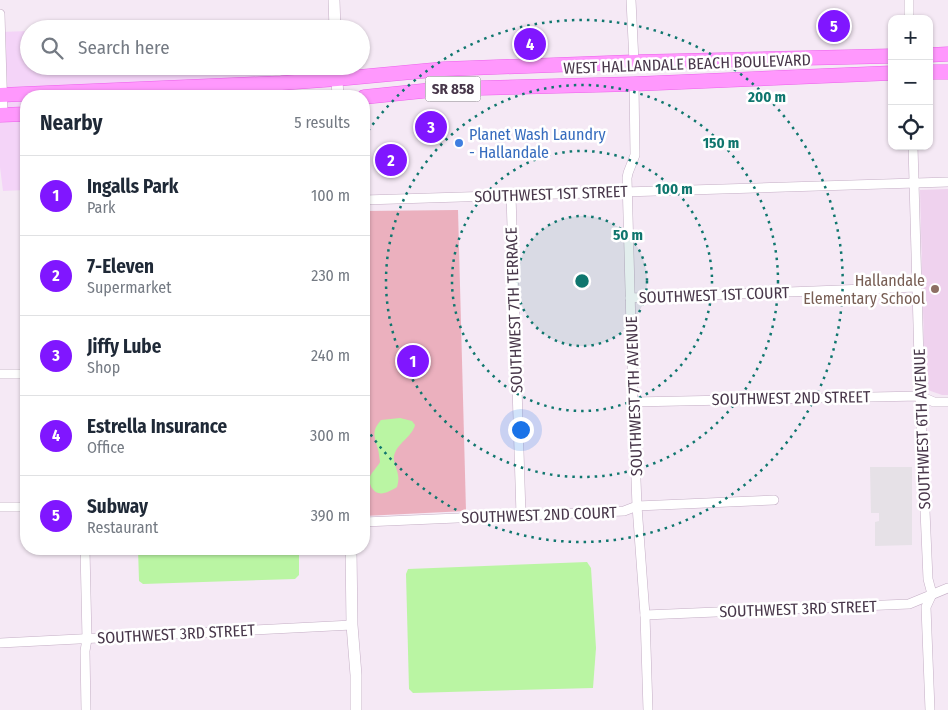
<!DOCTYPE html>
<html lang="en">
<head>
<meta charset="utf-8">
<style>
  :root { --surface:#fff; --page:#f2f2f3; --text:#1f2937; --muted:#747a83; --line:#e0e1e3; --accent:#8016ff }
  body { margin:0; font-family:"Fira Sans Condensed",sans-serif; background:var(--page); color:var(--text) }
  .controls { position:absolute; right:15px; top:15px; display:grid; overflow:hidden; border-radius:10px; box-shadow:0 1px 4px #0004 }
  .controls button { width:45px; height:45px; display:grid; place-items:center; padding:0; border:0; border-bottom:1px solid var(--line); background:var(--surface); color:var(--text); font:25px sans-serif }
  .you { position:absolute; left:520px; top:429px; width:18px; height:18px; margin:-12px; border:4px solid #fff; border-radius:50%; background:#1a73e8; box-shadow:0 0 0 8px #1a73e833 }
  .badge { display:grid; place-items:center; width:32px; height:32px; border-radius:50%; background:var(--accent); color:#fff; font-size:16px; font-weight:700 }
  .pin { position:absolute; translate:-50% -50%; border:2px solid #fff; box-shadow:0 1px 5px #0006 }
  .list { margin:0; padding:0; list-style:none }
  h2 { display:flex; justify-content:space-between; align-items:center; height:65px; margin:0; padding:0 20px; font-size:21px }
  h2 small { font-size:16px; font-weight:400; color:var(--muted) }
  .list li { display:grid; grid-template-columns:32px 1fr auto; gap:15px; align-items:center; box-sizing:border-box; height:80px; padding:0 20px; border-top:1px solid var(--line) }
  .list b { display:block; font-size:19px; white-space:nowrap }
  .list p { margin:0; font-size:16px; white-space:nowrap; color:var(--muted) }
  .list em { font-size:16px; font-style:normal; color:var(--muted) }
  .icon { flex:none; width:28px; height:28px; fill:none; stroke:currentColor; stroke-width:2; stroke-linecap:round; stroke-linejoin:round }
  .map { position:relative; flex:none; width:948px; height:710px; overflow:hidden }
  .search { position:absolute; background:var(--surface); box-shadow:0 1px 4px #0004; left:20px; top:20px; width:350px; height:55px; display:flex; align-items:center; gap:12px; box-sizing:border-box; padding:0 18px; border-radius:28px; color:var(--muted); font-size:19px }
  .panel { position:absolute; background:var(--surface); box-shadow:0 1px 4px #0004; left:20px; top:90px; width:350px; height:465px; border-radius:20px }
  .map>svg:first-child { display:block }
</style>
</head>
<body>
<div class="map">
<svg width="948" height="710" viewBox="0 0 948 710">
  <rect width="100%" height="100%" fill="#f5e9f5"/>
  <g fill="#f4d4f8">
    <path d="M328,21V29H89Z"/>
    <path d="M29,31V66H329V73L271,74L273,96H26V190L3,191L0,167V32Z"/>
  </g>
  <path fill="#efd2ee" d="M948,189V395H942L925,389L920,190Z"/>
  <path fill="#ebb0be" d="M458,210L466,511L364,516V211Z"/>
  <path fill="#e6e1e7" d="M870,467H912V545L875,546V522L879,521V513H871Z"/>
  <g fill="#baf5a3">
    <path d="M400,418L412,421L415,425C412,437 397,443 394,456C393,463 397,468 398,475C399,479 398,483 397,487C389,492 378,498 372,488C371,487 369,481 369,480C370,473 377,468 380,462C379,457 379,451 377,446C374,434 372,431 381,420Z"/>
    <path d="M138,549H299V575L295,579L143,584L139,581Z"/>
    <path d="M587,562L591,568L596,648L593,688L413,693L409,689L406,574L408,569Z"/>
  </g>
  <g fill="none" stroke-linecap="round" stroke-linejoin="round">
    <defs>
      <g id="minor">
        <path d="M631,0L634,62"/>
        <path d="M909,0V19"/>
        <path d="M0,14L3,115"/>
        <path d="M634,84L635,155L628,173L627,178L633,402L637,506L645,615L648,710"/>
        <path d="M913,146L920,396L928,579L932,594L926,607L930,710"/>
        <path d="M511,195L521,515"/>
        <path d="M364,200L948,182"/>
        <path d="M630,298L917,287"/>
        <path d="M0,374H26"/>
        <path d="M633,402L920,396L934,402H948"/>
        <path d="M0,507H26"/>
        <path d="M364,522L624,511L637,506L774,500"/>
        <path d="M85,549L87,639L85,651L86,710"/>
        <path d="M645,615L909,604L948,588"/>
        <path d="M0,643L352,625"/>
      </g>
      <g id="tertiary">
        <path d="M334,0L335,29"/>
        <path d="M336,66L338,96"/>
        <path d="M351,549L352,625L356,675V710"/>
      </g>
      <g id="primary">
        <path d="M929,55L948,54"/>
        <path d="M929,72H948"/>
        <path d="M0,95L281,83L337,79L444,69L634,62L892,56"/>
        <path d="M364,97L442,89L634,84L892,73"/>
        <path d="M0,115L26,114"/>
      </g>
    </defs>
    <use href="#minor" stroke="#c4aec5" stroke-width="10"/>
    <use href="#tertiary" stroke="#c4aec5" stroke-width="12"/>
    <use href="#primary" stroke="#eb62ea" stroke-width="15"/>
    <use href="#minor" stroke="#fff" stroke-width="9"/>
    <use href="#tertiary" stroke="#fff" stroke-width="11"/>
    <use href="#primary" stroke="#ff98fd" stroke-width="14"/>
  </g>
  <circle cx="582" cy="281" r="65" fill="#0f766e" fill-opacity=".12"/>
  <g fill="none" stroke="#0f766e" stroke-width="2.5" stroke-dasharray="2.5 5">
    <circle cx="582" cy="281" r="65"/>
    <circle cx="582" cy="281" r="130"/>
    <circle cx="582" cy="281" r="196"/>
    <path d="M364 137A261 261 0 1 1 364 425"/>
  </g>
  <circle fill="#3f7fe0" stroke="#fff" stroke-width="2" cx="459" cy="143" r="5"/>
  <circle fill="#8d6e63" stroke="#fff" stroke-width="2" cx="935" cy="289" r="5"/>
  <g text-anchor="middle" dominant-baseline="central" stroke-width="5" stroke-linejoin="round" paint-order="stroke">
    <rect fill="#fff" stroke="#7f7380" stroke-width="1" x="425.5" y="76.5" width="55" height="25" rx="4"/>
    <g font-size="15" font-weight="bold" fill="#48374a">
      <text x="453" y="89">SR 858</text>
    </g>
    <g font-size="16" fill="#48374a" stroke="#fff">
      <text transform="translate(687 64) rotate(-2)">WEST HALLANDALE BEACH BOULEVARD</text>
      <text transform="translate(551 194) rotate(-2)">SOUTHWEST 1ST STREET</text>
      <text transform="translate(714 295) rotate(-2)">SOUTHWEST 1ST COURT</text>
      <text transform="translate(514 310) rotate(-92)">SOUTHWEST 7TH TERRACE</text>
      <text transform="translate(634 396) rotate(-92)">SOUTHWEST 7TH AVENUE</text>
      <text transform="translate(791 398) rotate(-1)">SOUTHWEST 2ND STREET</text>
      <text transform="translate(922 429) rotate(-92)">SOUTHWEST 6TH AVENUE</text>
      <text transform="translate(539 515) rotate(-2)">SOUTHWEST 2ND COURT</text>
      <text transform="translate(798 609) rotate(-2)">SOUTHWEST 3RD STREET</text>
      <text transform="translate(176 634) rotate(-3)">SOUTHWEST 3RD STREET</text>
    </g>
    <g font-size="16" fill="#366cbe" stroke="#fff" text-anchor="start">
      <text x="469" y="134">Planet Wash Laundry<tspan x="469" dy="18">- Hallandale</tspan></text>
    </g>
    <g font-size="16" fill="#785e54" stroke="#fff" text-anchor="end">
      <text x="925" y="280">Hallandale<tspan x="925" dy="18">Elementary School</tspan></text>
    </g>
  </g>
  <circle cx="582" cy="281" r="8" fill="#0f766e" stroke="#fff" stroke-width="2.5"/>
  <g font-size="15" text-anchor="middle" font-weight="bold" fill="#0f766e" stroke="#fff" stroke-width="5" stroke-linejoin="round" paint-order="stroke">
    <text x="767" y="102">200 m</text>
    <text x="721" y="148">150 m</text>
    <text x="674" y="194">100 m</text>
    <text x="628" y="240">50 m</text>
  </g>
</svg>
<div class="controls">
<button>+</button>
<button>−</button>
<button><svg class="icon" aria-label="locate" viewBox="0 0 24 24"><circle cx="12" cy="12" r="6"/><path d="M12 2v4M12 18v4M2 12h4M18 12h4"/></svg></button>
</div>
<div class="you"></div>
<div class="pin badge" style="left:413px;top:361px">1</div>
<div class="pin badge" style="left:391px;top:160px">2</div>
<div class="pin badge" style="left:431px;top:127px">3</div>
<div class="pin badge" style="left:530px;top:44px">4</div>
<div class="pin badge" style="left:834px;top:26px">5</div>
<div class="search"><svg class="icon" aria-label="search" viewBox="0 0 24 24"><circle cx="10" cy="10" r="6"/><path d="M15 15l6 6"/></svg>Search here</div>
<section class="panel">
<h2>Nearby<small>5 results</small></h2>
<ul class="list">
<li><span class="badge">1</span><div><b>Ingalls Park</b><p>Park</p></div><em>100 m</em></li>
<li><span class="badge">2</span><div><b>7-Eleven</b><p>Supermarket</p></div><em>230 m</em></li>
<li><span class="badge">3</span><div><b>Jiffy Lube</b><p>Shop</p></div><em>240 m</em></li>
<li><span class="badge">4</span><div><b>Estrella Insurance</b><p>Office</p></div><em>300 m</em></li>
<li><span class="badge">5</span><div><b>Subway</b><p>Restaurant</p></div><em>390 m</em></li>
</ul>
</section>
</div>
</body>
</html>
